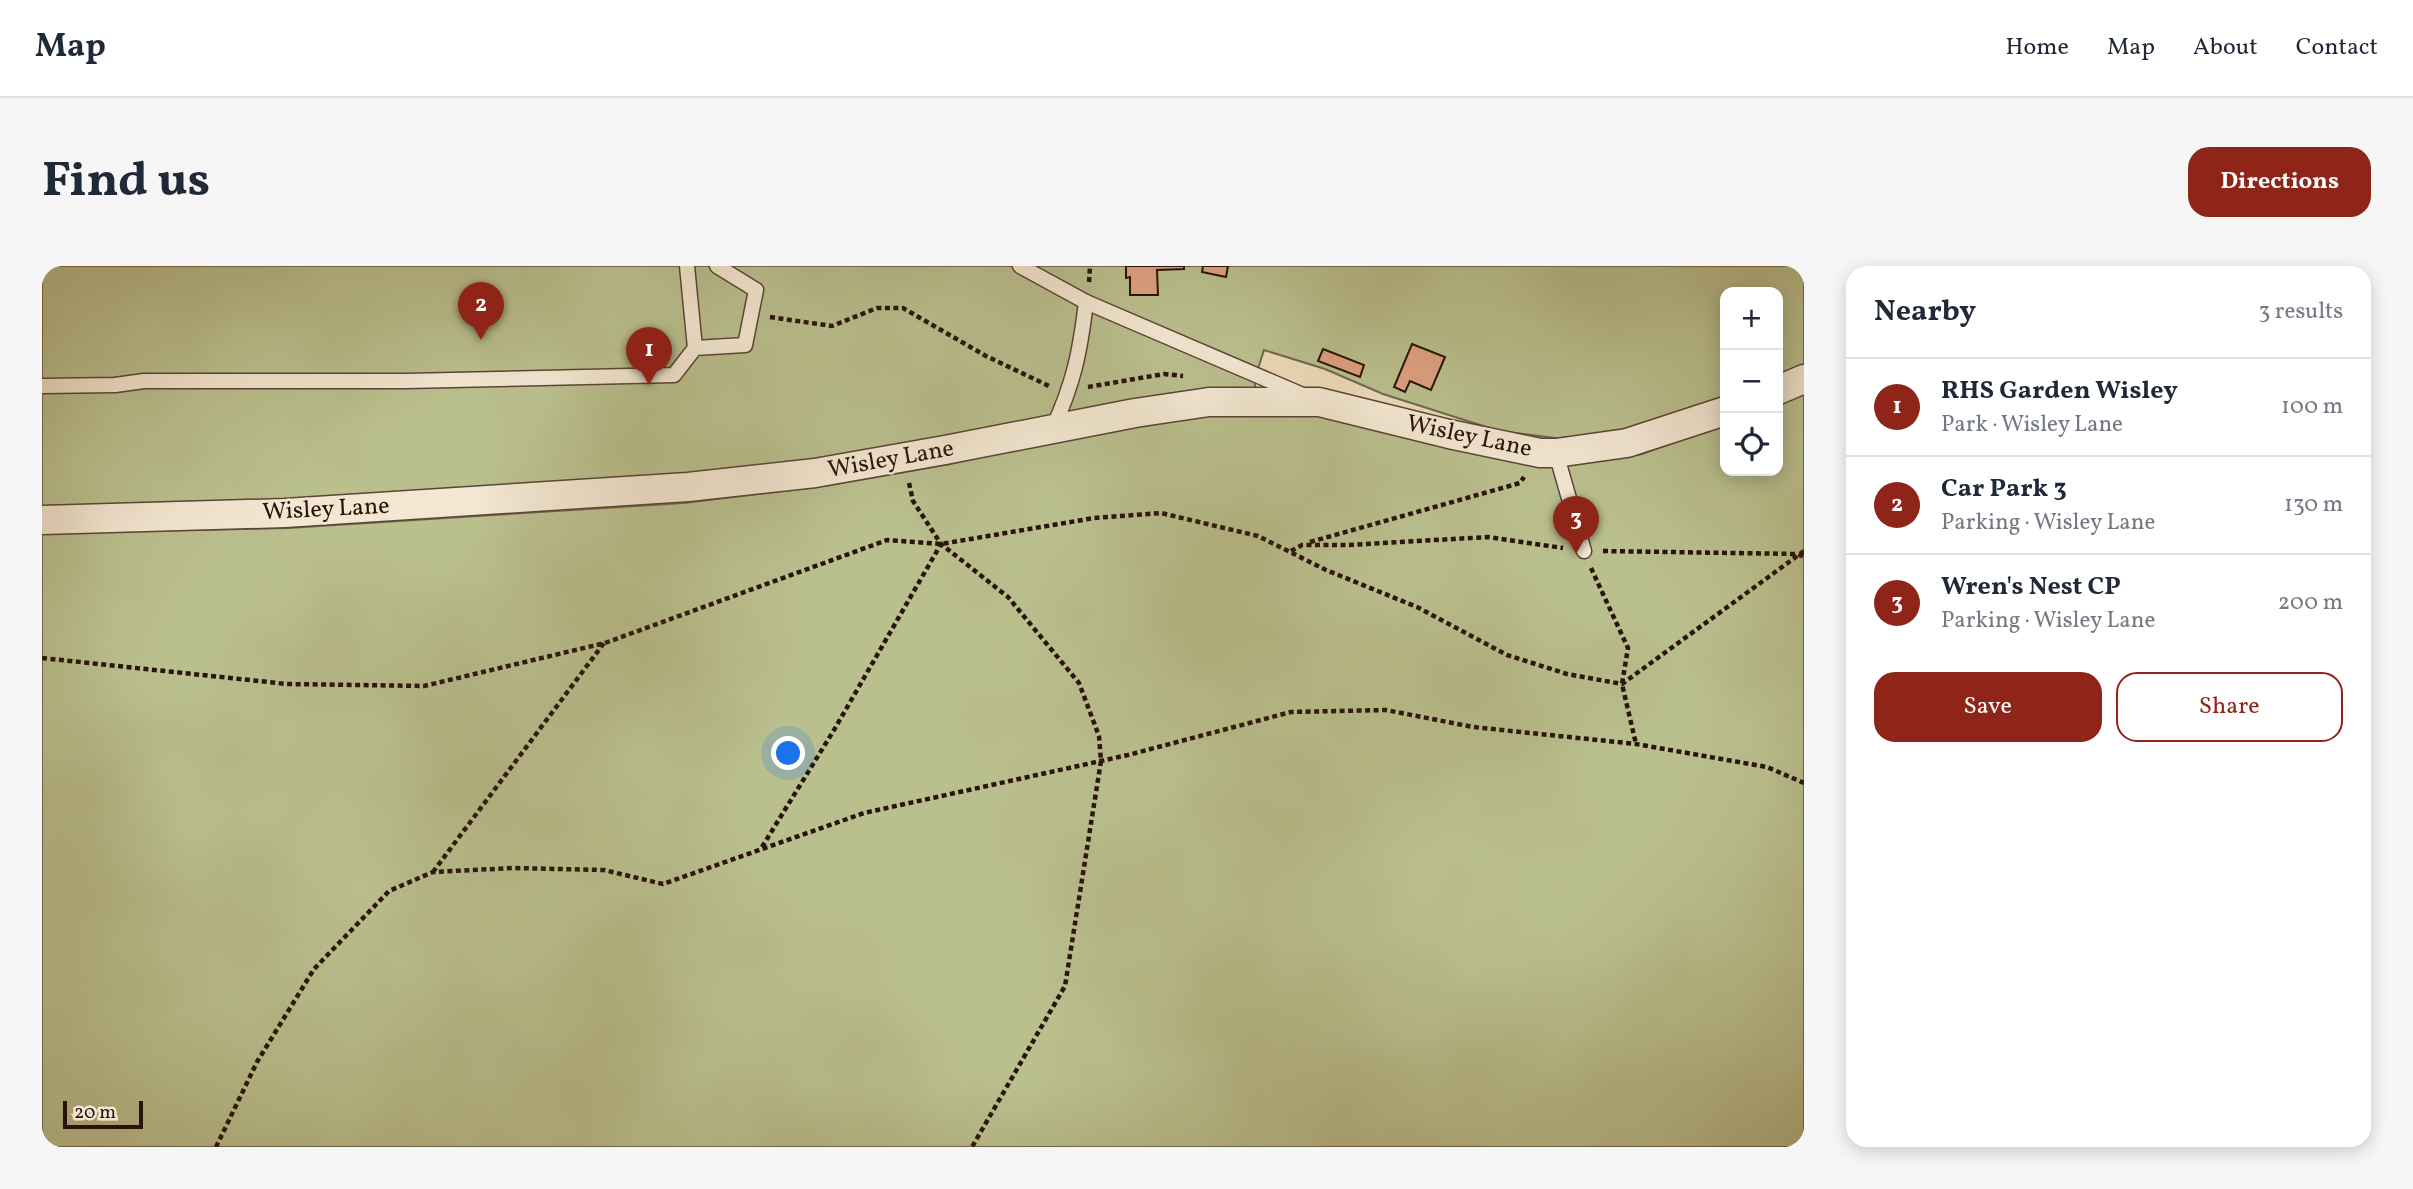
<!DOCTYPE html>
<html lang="en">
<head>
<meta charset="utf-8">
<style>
  :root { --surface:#fff; --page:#f6f6f7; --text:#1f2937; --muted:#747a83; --line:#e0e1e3; --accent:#8f2418 }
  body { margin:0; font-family:Vollkorn,serif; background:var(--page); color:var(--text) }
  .controls { position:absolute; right:21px; top:21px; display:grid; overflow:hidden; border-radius:14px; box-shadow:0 4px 18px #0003 }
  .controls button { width:63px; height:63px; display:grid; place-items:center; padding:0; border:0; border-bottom:2px solid var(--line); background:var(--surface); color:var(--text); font:35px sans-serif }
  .scale { position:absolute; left:21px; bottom:18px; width:80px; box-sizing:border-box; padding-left:7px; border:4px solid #29130a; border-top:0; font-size:19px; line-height:24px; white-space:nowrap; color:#29130a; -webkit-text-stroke:5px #f3e7d2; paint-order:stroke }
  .you { position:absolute; left:747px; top:488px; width:24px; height:24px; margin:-18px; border:5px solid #fff; border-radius:50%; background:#1a73e8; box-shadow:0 0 0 10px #1a73e833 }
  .badge { display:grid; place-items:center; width:46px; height:46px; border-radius:50%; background:var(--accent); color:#fff; font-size:23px; font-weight:700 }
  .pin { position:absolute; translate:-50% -58px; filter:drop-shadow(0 2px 4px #0008) }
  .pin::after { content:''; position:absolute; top:37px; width:24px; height:21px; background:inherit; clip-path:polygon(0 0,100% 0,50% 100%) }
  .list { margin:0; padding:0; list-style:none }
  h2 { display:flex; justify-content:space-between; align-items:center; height:91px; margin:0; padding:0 28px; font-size:30px }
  h2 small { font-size:23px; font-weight:400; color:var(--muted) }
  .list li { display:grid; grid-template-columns:46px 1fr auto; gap:21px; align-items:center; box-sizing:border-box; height:98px; padding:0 28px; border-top:2px solid var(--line) }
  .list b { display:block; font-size:26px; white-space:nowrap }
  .list p { margin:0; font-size:23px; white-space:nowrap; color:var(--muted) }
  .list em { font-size:23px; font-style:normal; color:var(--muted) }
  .actions { display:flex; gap:14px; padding:21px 28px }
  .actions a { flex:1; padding:16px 0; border:2px solid var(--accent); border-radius:21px; text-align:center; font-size:24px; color:var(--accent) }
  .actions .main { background:var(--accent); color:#fff }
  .icon { flex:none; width:38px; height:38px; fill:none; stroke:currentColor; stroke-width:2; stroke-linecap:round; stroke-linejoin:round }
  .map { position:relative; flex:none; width:1762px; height:881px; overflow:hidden; border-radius:21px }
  header { display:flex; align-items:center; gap:42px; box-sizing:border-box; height:98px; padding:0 35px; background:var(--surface); border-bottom:2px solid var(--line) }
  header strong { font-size:33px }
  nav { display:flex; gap:38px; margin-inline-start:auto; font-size:24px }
  .intro { display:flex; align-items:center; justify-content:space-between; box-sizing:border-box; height:168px; padding:0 42px }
  h1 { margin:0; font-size:49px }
  .button { padding:18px 32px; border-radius:21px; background:var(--accent); color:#fff; font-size:24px; font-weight:700 }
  main { display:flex; gap:42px; padding:0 42px }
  aside { flex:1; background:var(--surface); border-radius:21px; box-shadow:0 4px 18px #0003 }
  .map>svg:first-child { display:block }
</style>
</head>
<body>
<header>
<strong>Map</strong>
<nav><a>Home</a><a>Map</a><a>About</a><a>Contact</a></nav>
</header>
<div class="intro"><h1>Find us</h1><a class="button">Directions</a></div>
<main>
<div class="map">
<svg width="1762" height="881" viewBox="0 0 1762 881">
  <rect width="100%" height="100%" fill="#eddab9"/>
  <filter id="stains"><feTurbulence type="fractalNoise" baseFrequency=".00286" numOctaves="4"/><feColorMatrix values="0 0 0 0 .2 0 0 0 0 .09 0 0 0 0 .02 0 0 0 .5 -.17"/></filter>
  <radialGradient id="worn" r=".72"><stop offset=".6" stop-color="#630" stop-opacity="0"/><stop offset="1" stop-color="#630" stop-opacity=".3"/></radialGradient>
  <g fill="#babf8e" stroke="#72694c" stroke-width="2">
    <path d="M0,0H1762V100L1736,111V26H1683V131L1579,166L1521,173L1457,165L1341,128L1283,103L1222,84L1213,112V128L857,182L645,211L285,232L0,240Z"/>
    <path d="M1762,127V881H0V267L246,262L642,237L782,220L908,198L1047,166L1163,147L1241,145L1319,154L1527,199L1600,188L1683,157V205H1736V137Z"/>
  </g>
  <g fill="#dda181" stroke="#29130a" stroke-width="2">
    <path d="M1084,0H1142V3L1115,4L1116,29H1088V11L1084,12Z"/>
    <path d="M1161,0H1186L1184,11L1160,6Z"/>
    <path d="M1370,78L1403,91L1389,124L1368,115L1363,126L1352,121Z"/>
    <path d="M1281,83L1322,99L1318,111L1276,95Z"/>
  </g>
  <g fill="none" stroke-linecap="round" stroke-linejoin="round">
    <defs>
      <g id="lane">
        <path d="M645,0L653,82"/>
        <path d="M978,0L1044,36L1263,130"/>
        <path d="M0,120L73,119L102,115H364L632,109L653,82L703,79L714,24L675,0"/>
        <path d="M1011,162C1032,116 1038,86 1044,36"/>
        <path d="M1514,187L1542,285"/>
      </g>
      <g id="street">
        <path d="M1736,124L1762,113"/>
        <path d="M0,254L243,247L646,221L773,207L903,184L1093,147L1167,136H1277L1407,168L1498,187H1514L1585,177L1683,145"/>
      </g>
    </defs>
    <use href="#lane" stroke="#5a4536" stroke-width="17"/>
    <use href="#street" stroke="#5a4536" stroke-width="31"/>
    <g stroke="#29130a" stroke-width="4.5" stroke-dasharray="5 3.5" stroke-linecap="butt">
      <path d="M1047,16L1048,0"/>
      <path d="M728,51L790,60L835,42H861L944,90L1007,120"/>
      <path d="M1046,121L1122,108L1141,110"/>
      <path d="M867,217L871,235L899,278L966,331L1037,417L1057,470L1059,495L1023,720L930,881"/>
      <path d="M1268,276L1478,217L1482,211"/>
      <path d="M1249,285L1260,279H1307L1446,271L1521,282"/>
      <path d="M1561,285L1756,288L1762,291"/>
      <path d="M1549,302L1586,382L1580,418L1594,478"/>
      <path d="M0,392L245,418L382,420L563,377L845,274L899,278L1052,252L1119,247L1216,270L1284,304L1375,341L1465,389L1525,408L1580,418L1762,285"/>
      <path d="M720,581L792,464L899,278"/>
      <path d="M391,606L562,377"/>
      <path d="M174,881L215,796L272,703L347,625L391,606L472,602L562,604L621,618L822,547L1086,489L1249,446L1344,444L1431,461L1594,478L1725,501L1762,517"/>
    </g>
    <use href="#lane" stroke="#f3e7d2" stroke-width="14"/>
    <use href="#street" stroke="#f3e7d2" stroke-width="28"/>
  </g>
  <g text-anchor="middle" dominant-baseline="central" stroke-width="5" stroke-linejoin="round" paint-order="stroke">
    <g font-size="24" fill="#29130a" stroke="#f3e7d2">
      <text transform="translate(1427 171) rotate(12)">Wisley Lane</text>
      <text transform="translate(849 194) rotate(-10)">Wisley Lane</text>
      <text transform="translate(284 244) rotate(-3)">Wisley Lane</text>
    </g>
  </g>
  <rect width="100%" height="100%" filter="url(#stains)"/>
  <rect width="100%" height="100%" fill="url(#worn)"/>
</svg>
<div class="controls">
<button>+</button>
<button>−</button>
<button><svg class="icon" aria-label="locate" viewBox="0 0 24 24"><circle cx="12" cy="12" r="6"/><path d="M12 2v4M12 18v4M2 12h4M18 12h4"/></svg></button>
</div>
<div class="scale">20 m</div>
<div class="you"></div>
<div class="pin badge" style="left:607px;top:119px">1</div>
<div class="pin badge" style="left:439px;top:74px">2</div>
<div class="pin badge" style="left:1534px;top:288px">3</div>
</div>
<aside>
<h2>Nearby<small>3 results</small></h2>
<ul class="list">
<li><span class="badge">1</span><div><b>RHS Garden Wisley</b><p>Park · Wisley Lane</p></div><em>100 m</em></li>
<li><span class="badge">2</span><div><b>Car Park 3</b><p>Parking · Wisley Lane</p></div><em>130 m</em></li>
<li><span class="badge">3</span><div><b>Wren's Nest CP</b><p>Parking · Wisley Lane</p></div><em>200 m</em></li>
</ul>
<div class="actions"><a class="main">Save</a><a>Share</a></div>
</aside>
</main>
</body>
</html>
